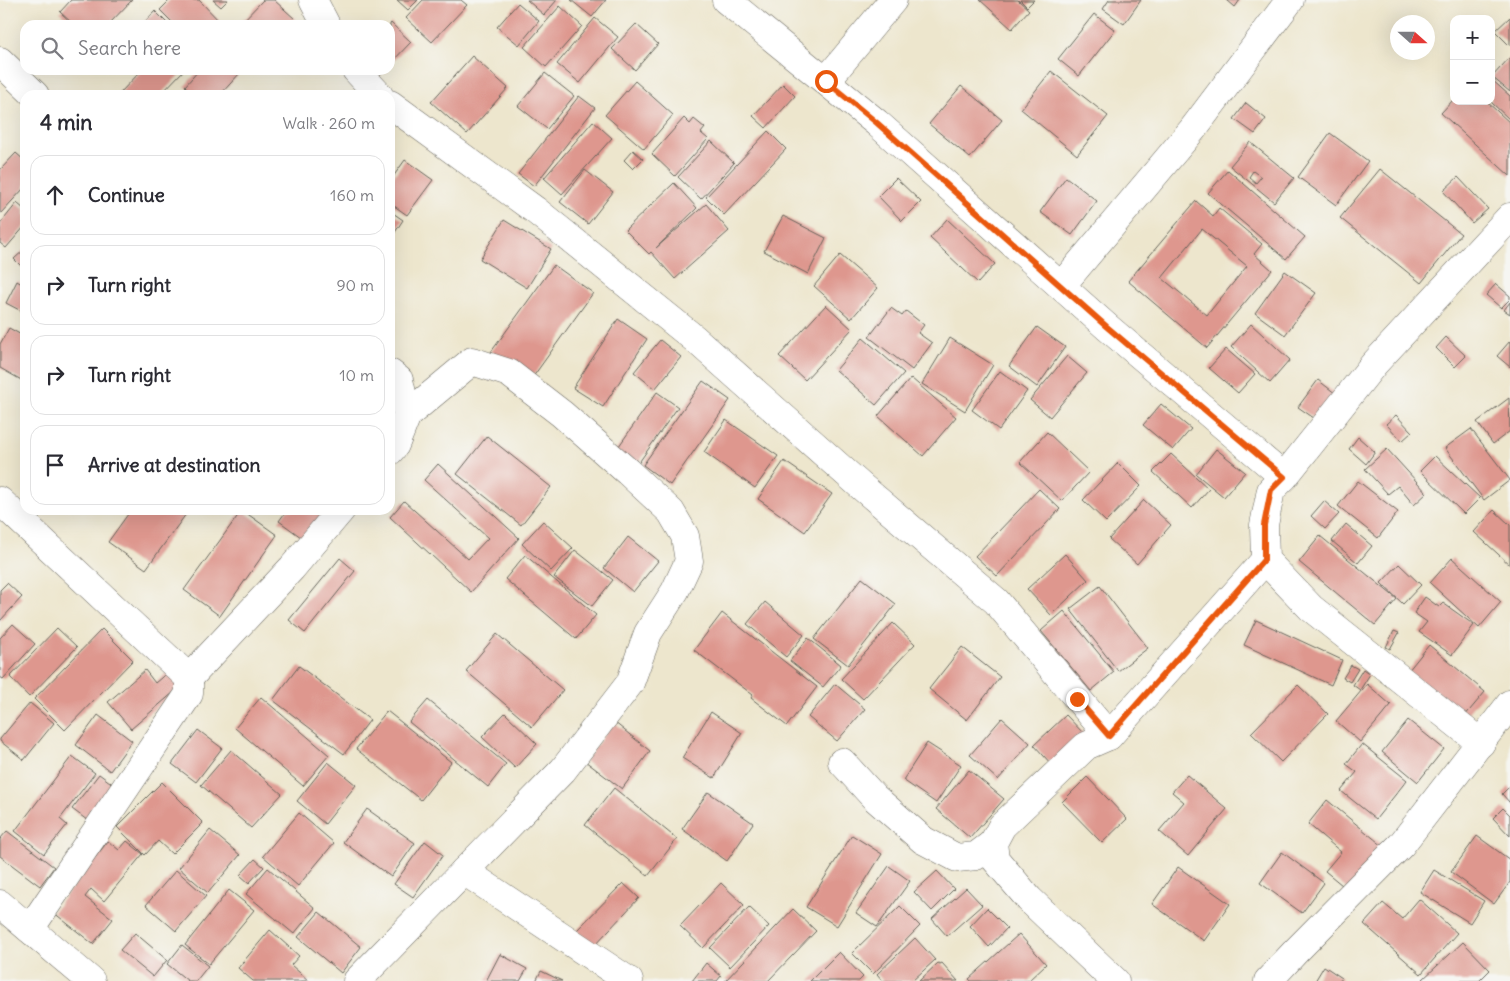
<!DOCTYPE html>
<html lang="en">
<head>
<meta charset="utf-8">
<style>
  :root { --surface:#fff; --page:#f7f7f7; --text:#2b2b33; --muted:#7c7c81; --line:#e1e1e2 }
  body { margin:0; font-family:Delius,sans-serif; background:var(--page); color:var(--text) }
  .controls { position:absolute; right:15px; top:15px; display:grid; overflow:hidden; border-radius:10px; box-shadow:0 5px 20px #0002 }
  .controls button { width:45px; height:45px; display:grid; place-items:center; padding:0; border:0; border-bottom:1px solid var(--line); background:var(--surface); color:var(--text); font:25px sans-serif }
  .compass { position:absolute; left:1390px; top:15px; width:45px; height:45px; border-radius:50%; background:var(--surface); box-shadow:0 5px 20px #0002; rotate:111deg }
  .stop { position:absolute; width:15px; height:15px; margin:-11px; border:4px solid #ea580c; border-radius:50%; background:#fff }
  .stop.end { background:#ea580c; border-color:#fff; box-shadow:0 1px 5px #0008 }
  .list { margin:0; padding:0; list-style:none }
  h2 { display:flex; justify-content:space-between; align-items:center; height:65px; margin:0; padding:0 20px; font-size:21px }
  h2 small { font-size:16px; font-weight:400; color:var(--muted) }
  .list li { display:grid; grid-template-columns:32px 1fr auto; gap:15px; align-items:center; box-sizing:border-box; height:80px; margin:0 10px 10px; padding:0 10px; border:1px solid var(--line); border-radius:15px }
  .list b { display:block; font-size:19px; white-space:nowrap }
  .list em { font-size:16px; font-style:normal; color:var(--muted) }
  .icon { flex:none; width:28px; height:28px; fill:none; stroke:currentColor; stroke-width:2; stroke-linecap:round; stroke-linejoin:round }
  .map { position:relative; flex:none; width:1510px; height:981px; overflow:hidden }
  .search { position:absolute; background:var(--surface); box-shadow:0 5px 20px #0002; left:20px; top:20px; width:375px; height:55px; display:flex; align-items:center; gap:12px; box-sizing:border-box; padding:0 18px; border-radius:15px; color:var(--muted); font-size:19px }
  .panel { position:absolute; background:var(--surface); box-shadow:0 5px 20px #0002; left:20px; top:90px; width:375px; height:425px; border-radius:15px }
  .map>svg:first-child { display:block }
</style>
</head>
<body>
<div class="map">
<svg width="1510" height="981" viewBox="0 0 1510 981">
  <rect width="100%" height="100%" fill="#f6f6f2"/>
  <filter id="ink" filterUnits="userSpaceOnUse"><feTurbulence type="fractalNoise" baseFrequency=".02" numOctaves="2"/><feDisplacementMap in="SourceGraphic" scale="10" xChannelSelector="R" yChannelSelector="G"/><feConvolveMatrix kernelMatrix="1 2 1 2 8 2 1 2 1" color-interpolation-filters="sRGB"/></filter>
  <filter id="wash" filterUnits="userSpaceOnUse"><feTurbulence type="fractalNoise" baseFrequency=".0096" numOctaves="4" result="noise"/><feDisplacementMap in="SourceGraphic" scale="20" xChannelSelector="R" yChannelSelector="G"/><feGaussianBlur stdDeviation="1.12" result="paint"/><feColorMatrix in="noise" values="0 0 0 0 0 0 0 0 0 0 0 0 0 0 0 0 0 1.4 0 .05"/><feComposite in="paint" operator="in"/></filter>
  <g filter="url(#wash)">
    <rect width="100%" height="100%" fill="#ede6cd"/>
    <g id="blocks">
      <g fill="#de978e" fill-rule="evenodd">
        <path d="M71,0H132L108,25H74L60,12Z"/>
        <path d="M170,0H199L223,25H175L160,10Z"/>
        <path d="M213,0H228L221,7Z"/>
        <path d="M263,0H274L295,19L289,25H239Z"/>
        <path d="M397,0H418L408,10Z"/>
        <path d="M423,0H461L467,5L432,42L406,18Z"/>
        <path d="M527,0H557L544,15Z"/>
        <path d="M571,0H606L592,17Z"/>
        <path d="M980,0H1018L1029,10L1012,29Z"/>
        <path d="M1020,0H1034L1027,7Z"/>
        <path d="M1109,0H1141L1124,24L1103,9Z"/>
        <path d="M1227,0H1240L1235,7Z"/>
        <path d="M518,3L539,21L519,45L497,27Z"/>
        <path d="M560,6L582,26L546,67L524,47Z"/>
        <path d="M155,11L169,25H142Z"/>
        <path d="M1094,14L1115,30L1079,76L1058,59Z"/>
        <path d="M1510,17V46L1495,31Z"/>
        <path d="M595,18L618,37L580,83L557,64Z"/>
        <path d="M391,23L411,42L390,64V24Z"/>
        <path d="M636,24L658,44L635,70L612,49Z"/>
        <path d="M472,56L508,88L467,134L431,102Z"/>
        <path d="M1510,57V92L1492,77Z"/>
        <path d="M142,70H184L160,95H118Z"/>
        <path d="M199,70H236L240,73L220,95H194L185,86Z"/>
        <path d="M369,70H384L377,78Z"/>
        <path d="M1051,71L1108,116L1077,155L1021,109Z"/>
        <path d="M545,73L574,96L547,129L518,106Z"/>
        <path d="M1491,79L1510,96V120L1491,102Z"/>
        <path d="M635,81L673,115L644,149L605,115Z"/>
        <path d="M783,84L795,96L766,128L753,116Z"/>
        <path d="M961,86L1002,120L970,158L929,124Z"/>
        <path d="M579,96L595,108L534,186L518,174Z"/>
        <path d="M1454,99V101H1486L1510,123V176L1441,113Z"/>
        <path d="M1246,103L1266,119L1255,134L1234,119Z"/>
        <path d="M684,118L690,124L694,119L705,128L701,133L708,139L675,176L652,154Z"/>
        <path d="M593,121L612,138L562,194L544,178Z"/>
        <path d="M768,131L786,149L724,215L706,197Z"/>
        <path d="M1330,133L1368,161L1336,205L1298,177Z"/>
        <path d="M711,141L734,163L701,199L678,177Z"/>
        <path d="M1250,142L1294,178L1274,202L1230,166ZM1253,171L1261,177L1256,183L1249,177Z"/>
        <path d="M633,150L643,159L633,169L624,160Z"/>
        <path d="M16,153L25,161V187L0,214V170Z"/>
        <path d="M405,160L433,180L407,215L390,203V181Z"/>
        <path d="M1380,169L1461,234L1421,283L1340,218Z"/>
        <path d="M585,170L613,192L588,224L560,202Z"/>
        <path d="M1228,170L1305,237L1286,259L1208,193Z"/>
        <path d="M1066,177L1097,201L1072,235L1040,212Z"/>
        <path d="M1458,177L1488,209L1472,223L1443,191Z"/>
        <path d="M896,178L921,202L902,221L878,196Z"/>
        <path d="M674,183L697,208L656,248L706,204L729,231L675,279L651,252L649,254L625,230Z"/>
        <path d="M1196,201L1213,216L1219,208L1262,244L1254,254L1272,270L1207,348L1128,281ZM1202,229L1247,266L1207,315L1162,278Z"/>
        <path d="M17,203L25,210V226L6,248L0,243V224Z"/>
        <path d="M390,211L403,220L390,240Z"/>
        <path d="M783,216L826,238L808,274L764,251Z"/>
        <path d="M947,219L995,264L978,283L930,238Z"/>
        <path d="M504,220L551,249L527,288L480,259Z"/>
        <path d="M25,249V270L14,259Z"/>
        <path d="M840,255L878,288L851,319L814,286Z"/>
        <path d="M554,265L593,293L530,381L491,352Z"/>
        <path d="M1285,271L1316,293L1285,335L1255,313Z"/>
        <path d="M17,281L25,286V313L6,303Z"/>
        <path d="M1496,284L1510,296V299L1501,308L1486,295Z"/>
        <path d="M1510,302V314L1504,310Z"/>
        <path d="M826,305L852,329L805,380L779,356Z"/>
        <path d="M891,308L902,316L906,311L924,325L918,333L932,343L912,370L869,337Z"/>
        <path d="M618,319L647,339L603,407L573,388Z"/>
        <path d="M1251,324L1290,360L1270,383L1231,347Z"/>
        <path d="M1037,327L1065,347L1037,387L1009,366Z"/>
        <path d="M9,328L25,337V382L0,368V344Z"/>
        <path d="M1446,337L1466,356L1455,367L1436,348Z"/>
        <path d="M863,338L904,373L876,405L836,370Z"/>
        <path d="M950,338L993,365L965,411L922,384Z"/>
        <path d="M660,340L681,357L655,389L634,372Z"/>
        <path d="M1510,341V367L1497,356Z"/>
        <path d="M1226,349L1255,374L1238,393L1209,368Z"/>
        <path d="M1067,356L1087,373L1050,417L1030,400Z"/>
        <path d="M1000,371L1027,391L999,430L972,410Z"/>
        <path d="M911,378L956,417L923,456L878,416Z"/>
        <path d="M1318,380L1340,397L1321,423L1298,407Z"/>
        <path d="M703,381L730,400L670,485L643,465Z"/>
        <path d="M657,392L678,407L635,468L614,453Z"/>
        <path d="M1509,398L1510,431L1493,444L1477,422Z"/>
        <path d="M1161,404L1191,429L1173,450L1143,425Z"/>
        <path d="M1396,415L1412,432L1402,441L1386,424Z"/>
        <path d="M726,420L778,456L755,488L704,452Z"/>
        <path d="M1471,429L1510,480L1484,500L1445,448Z"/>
        <path d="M1047,432L1089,472L1062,501L1020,462Z"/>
        <path d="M487,436L551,487L521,525L457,474Z"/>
        <path d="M1358,437L1375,452L1366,464L1349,449Z"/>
        <path d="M1216,449L1245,472L1224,497L1196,474Z"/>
        <path d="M1387,449L1427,493L1414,505L1398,486L1388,494L1365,469Z"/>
        <path d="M1171,454L1209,489L1192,508L1153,472Z"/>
        <path d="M1435,456L1480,498L1464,514L1420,471Z"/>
        <path d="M784,461L832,494L805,532L758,499Z"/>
        <path d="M1118,463L1141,486L1106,522L1083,500Z"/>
        <path d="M438,464L519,538L471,592L390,517L404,501L468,559L488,538L424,480Z"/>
        <path d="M1358,481L1398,512L1378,538L1338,506Z"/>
        <path d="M1039,489L1060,509L997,576L975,556Z"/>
        <path d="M1144,500L1171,525L1137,564L1109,539Z"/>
        <path d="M1324,501L1339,514L1325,529L1311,516Z"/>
        <path d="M131,510H189L146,569L108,542Z"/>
        <path d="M242,510L277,535L220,616L184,590Z"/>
        <path d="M287,510H326L305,540L279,521Z"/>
        <path d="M1494,510L1510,525V565L1474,532Z"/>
        <path d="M543,521L573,548L551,571L522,544Z"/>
        <path d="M1346,524L1372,546L1358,563L1332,541Z"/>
        <path d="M1320,536L1397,599L1375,625L1299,562Z"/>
        <path d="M628,537L658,561L633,592L604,568Z"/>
        <path d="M575,550L613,580L592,606L554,577Z"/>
        <path d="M1065,554L1088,580L1051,615L1027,589Z"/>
        <path d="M525,555L596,615L576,639L505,579Z"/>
        <path d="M340,558L355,571L305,633L289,620Z"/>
        <path d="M1452,558L1501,602L1479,628L1430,583Z"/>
        <path d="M1399,564L1421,585L1403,604L1381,583Z"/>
        <path d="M862,578L896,604L848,665L814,639Z"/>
        <path d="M7,583L22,597L0,621V590Z"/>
        <path d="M1100,586L1148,648L1118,671L1070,609Z"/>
        <path d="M1425,597L1439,607L1443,603L1474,625L1452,655L1419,632L1427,622L1414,613Z"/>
        <path d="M765,602L804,635L786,657L747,624Z"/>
        <path d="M1064,611L1114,672L1091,691L1041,631Z"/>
        <path d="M722,613L817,687L787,726L751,698L753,695L694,650Z"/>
        <path d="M1256,620L1342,660L1331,685L1244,645Z"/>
        <path d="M893,623L915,644L863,699L841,679Z"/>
        <path d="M13,624L35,644L3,679L0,677V638Z"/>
        <path d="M57,628L77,647L29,697L10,677Z"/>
        <path d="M102,629L133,660L65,730L34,699Z"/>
        <path d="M1394,631L1399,633L1390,649L1386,647Z"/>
        <path d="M497,634L563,690L532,727L466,671Z"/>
        <path d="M808,638L841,665L823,687L790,661Z"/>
        <path d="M1429,645L1485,692L1464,717L1408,671Z"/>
        <path d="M962,647L1000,677L967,720L929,689Z"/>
        <path d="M1351,665L1358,669L1350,682L1343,678Z"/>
        <path d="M299,666L370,720L344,754L273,700Z"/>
        <path d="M1363,669L1370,674L1360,690L1353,685Z"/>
        <path d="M145,670L155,683L169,671L181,686L131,729L108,702Z"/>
        <path d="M835,684L865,709L837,741L808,717Z"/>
        <path d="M1367,684L1391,705L1360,742L1336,721Z"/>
        <path d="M1298,685L1328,714L1281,762L1251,733Z"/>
        <path d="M261,697L329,755L303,786L235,728Z"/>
        <path d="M428,700L506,764L488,787L409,722Z"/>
        <path d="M30,703L54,723L24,760L0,741V739Z"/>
        <path d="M387,711L451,762L421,800L356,749Z"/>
        <path d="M711,712L742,733L714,778L682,758Z"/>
        <path d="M505,713L537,744L515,768L482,737Z"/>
        <path d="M98,715L132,741L110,771L76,745Z"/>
        <path d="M1066,715L1084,734L1052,765L1034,745Z"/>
        <path d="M1002,718L1030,743L998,780L970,755Z"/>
        <path d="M1408,720L1444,749L1418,782L1382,752Z"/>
        <path d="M614,722L650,751L622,789L585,761Z"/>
        <path d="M198,730L222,748L196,782L172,764Z"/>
        <path d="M927,743L961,765L936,803L903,780Z"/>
        <path d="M1362,744L1407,780L1376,819L1341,791L1357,772L1346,764Z"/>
        <path d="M231,750L282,794L251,828L201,785Z"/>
        <path d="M72,756L95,773L60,819L67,825L44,854L15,831Z"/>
        <path d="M328,762L356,785L325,824L297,801Z"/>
        <path d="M969,770L1004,799L970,838L936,809Z"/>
        <path d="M99,774L118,788L91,823L72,809Z"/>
        <path d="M1187,775L1227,809L1188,856L1159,831L1184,802L1172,792Z"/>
        <path d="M1087,777L1127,819L1102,843L1062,802Z"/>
        <path d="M162,782L203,823L172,854L158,841L145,855L117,827Z"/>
        <path d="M1510,786V803L1502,794Z"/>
        <path d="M614,788L677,839L648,876L585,825Z"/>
        <path d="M708,792L753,823L727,861L682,829Z"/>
        <path d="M1327,800L1384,847L1348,890L1325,871L1341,852L1308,824Z"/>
        <path d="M1503,808L1510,815V836L1493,818Z"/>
        <path d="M367,809L415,843L391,877L343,842Z"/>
        <path d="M299,813L334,843L298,886L263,856Z"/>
        <path d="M210,830L240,855L208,893L179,868Z"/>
        <path d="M7,831L54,867L40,886L0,856V839Z"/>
        <path d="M852,835L882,854L837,926L806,907Z"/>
        <path d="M1477,836L1510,860V882L1494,904L1451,872Z"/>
        <path d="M108,841L119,850L127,841L143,854L104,901L91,889L85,897L113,919L93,944L53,912Z"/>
        <path d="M425,841L443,855L413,897L394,884Z"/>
        <path d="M1282,852L1324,883L1302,913L1260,883Z"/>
        <path d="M255,859L264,867L249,883L240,875Z"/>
        <path d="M889,866L910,881L877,927L856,913Z"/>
        <path d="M1178,867L1230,904L1204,941L1152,904Z"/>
        <path d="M268,868L315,908L294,934L246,894Z"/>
        <path d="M176,870L206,896L176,931L146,905Z"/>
        <path d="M1434,870L1484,901L1470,923L1420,892Z"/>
        <path d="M937,871L954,889L932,911L914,892Z"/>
        <path d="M623,883L639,898L593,947L576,931Z"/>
        <path d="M721,883L744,905L703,948L680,926Z"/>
        <path d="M966,888L982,905L947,936L932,919Z"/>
        <path d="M229,890L254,910L209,964L185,945Z"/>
        <path d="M1419,899L1457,933L1421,974L1364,924L1383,903L1402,919Z"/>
        <path d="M900,906L920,926L873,974L852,953Z"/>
        <path d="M749,907L769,926L730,967L710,948Z"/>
        <path d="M987,908L1007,928L989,947L970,926Z"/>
        <path d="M793,909L816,931L768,981H725Z"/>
        <path d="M319,912L361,947L341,973L298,937Z"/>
        <path d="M270,930L299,956L291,965L309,981H253L238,968Z"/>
        <path d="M135,933L167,960L153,977L120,950Z"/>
        <path d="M1019,934L1046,964L1028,981H971L969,979Z"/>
        <path d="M915,938L935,960L912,981H883L877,974Z"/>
        <path d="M1463,942L1490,970L1479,981H1425L1423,979Z"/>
        <path d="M182,945L208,966L196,981H188L167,964Z"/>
        <path d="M839,952L863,977L859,981H810Z"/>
        <path d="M500,954L527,969L520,981H486Z"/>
        <path d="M706,963L721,976L717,981H692Z"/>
        <path d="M938,963L940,964L942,963L958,981H919Z"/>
        <path d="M1324,966L1342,978L1340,981H1315Z"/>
        <path d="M541,971L562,981H536Z"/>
      </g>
    </g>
  </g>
  <g filter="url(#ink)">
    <use href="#blocks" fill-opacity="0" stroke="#65635a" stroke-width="1"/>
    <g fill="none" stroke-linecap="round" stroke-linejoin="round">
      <defs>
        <g id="minor">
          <path d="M313,0L326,25"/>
          <path d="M726,0L877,123L1107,327L1284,477"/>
          <path d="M0,61L35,95"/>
          <path d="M356,70L379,95"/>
          <path d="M826,81L893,0"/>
          <path d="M390,104L535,210L695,339L862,487L996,601L1109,736"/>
          <path d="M1061,286L1193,129L1290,0"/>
          <path d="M390,373L399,380L407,415L395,445L390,451"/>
          <path d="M0,501L189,678"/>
          <path d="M1481,743L1311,608L1265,560L1264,525L1271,490L1284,477L1374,364L1510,217"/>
          <path d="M842,762L874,797L923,840L957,858L976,856L993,843"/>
          <path d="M464,871L629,981"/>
          <path d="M0,904L91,981"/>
          <path d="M30,929L189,694V678L292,568L341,510"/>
          <path d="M357,981L563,770L630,683L648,633L675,591L689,561L685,536L671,512L628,472L562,414L509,373L472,361L407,415"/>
          <path d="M1115,981L1029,899L995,859L993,843L1002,826L1086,746L1109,736L1265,560"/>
          <path d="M1268,981L1296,951L1401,845L1510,704"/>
        </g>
      </defs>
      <use href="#minor" stroke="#65635a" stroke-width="29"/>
      <use href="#minor" stroke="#fff" stroke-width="28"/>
    </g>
  </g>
  <g fill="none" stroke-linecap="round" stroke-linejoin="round" filter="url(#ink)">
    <path stroke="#ea580c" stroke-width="6" d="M826,81L877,123L1107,327L1284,477L1271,490L1264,525V560L1109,736L1077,699"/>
  </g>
</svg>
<div class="controls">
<button>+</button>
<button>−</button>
</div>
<svg class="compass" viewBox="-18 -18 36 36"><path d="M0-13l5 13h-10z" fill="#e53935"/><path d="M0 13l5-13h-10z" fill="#7c7c81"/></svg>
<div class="stop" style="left:826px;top:81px"></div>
<div class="stop end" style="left:1077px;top:699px"></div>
<div class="search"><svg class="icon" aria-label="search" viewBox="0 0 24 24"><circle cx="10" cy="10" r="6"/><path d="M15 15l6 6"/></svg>Search here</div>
<section class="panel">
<h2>4 min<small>Walk · 260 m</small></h2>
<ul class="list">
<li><svg class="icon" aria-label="ahead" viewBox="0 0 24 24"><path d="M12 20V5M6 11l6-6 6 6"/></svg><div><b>Continue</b></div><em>160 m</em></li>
<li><svg class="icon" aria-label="right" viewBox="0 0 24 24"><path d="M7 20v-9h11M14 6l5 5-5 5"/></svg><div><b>Turn right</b></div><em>90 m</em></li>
<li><svg class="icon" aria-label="right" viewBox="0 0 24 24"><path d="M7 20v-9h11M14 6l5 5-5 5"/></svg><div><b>Turn right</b></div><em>10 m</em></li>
<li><svg class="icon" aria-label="arrive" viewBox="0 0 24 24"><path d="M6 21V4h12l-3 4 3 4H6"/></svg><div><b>Arrive at destination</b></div></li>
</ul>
</section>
</div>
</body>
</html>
